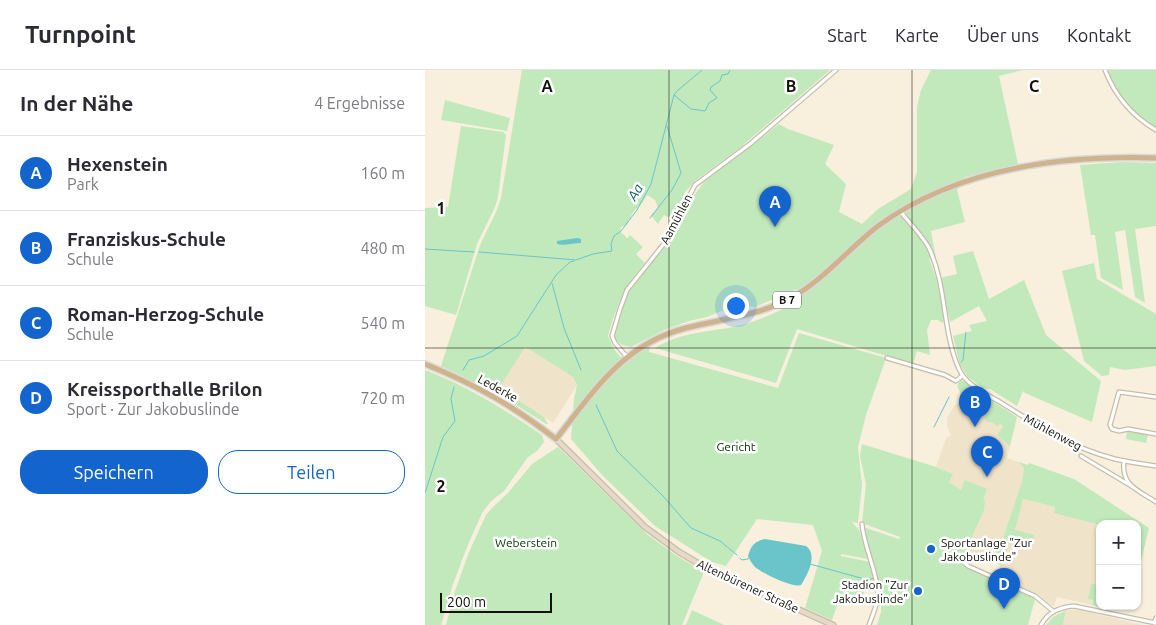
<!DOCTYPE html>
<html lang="de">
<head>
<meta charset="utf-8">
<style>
  :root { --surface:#fff; --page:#f7f7f7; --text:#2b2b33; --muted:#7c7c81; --line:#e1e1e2; --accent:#1464ce }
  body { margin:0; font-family:Ubuntu,sans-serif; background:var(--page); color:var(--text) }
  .controls { position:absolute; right:15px; bottom:15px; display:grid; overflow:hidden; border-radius:10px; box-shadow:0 1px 4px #0004 }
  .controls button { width:45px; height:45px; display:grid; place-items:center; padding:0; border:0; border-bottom:1px solid var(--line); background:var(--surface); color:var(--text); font:25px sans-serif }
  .scale { position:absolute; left:15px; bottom:12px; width:112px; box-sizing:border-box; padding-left:5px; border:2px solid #13110a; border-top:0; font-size:14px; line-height:18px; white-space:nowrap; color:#13110a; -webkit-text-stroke:4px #fff; paint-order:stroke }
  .you { position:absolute; left:310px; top:235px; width:18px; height:18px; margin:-12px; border:4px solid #fff; border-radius:50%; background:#1a73e8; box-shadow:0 0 0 8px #1a73e833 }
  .badge { display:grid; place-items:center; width:32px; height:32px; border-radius:50%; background:var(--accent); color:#fff; font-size:16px; font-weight:700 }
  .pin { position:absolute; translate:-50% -41px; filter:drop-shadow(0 1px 2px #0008) }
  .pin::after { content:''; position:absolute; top:26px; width:18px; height:15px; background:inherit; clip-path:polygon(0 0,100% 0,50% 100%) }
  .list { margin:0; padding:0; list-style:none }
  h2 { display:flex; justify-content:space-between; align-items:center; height:65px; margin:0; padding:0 20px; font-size:21px }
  h2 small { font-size:16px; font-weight:400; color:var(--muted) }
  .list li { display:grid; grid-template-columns:32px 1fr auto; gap:15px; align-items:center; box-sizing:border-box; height:75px; padding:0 20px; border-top:1px solid var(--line) }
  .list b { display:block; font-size:19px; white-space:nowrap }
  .list p { margin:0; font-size:16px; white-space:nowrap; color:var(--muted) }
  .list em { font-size:16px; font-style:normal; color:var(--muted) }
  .actions { display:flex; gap:10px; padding:15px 20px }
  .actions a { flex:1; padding:11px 0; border:1px solid var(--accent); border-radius:20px; text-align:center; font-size:18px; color:var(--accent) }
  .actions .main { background:var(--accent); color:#fff }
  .map { position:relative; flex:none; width:731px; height:555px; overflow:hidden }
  header { display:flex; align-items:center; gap:30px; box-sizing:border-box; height:70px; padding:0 25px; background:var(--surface); border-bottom:1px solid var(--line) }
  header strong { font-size:24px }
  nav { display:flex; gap:28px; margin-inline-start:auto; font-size:18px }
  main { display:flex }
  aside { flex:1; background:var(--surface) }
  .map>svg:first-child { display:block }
</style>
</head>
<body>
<header>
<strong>Turnpoint</strong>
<nav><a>Start</a><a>Karte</a><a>Über uns</a><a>Kontakt</a></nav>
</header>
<main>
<aside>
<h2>In der Nähe<small>4 Ergebnisse</small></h2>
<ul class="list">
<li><span class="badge">A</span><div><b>Hexenstein</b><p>Park</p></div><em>160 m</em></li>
<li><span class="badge">B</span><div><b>Franziskus-Schule</b><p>Schule</p></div><em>480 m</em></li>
<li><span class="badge">C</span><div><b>Roman-Herzog-Schule</b><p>Schule</p></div><em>540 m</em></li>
<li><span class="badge">D</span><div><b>Kreissporthalle Brilon</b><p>Sport · Zur Jakobuslinde</p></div><em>720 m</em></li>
</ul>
<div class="actions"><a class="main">Speichern</a><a>Teilen</a></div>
</aside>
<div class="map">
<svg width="731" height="555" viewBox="0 0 731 555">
  <rect width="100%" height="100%" fill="#f8efdd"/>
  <g fill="#efe3ca">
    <path d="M99,277L148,307L152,315L128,353L74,318Z"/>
    <path d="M550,327L567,340L559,350L574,354L578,358L572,365L585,376L582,388L594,392L599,399L597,411L576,474L573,473L571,476V493L542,481L544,477L542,476L536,420L524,412L527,404L511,397L521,368L526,365L522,357V348L529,336L538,329Z"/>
    <path d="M598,429L630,437L629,443L675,455V515H666L667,535L632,527L629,536L623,534L613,524L572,506L584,473L590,460Z"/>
    <path d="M641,540H654L718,555H638Z"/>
  </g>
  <g fill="#c1e9bc">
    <path d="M97,0H405L316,77L271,110L260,122L248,150L239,145L233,154L226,145L233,138L230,130L222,125L218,132L208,142L202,155L196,157L195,161L202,168L205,165L218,177L211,184L220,193C200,216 191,236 183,266L189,279L198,290L225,275L224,282L353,318L374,263L461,288L441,345L433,377L437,415L433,453L427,452L434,460L443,489L416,484V486L445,492L449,511C441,515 439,522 436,530L416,524L407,550L380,538L397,481L388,455L332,449L301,496L287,492L230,456L178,406L146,369L149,329L152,315L148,307L100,277L74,318L119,347L123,354H121C87,331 53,313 16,296L55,175L72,140L76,128Z"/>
    <path d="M506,0H598L574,6L593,94L540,107L532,120L540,152L506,161L511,189L504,188L511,208L520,250L517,253L513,250H506L502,260L505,285L492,281L488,294L372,259L351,313L230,278C254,263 281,262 308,257C333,252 355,241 377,229L372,219L330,237L316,236L299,240L282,247L264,251L239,260L206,277L197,275L190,269L189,265L194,244L202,223L211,210L244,173L257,151L268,127L279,112L354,54L363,59L409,75L400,94L421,114L414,142L437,154L453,139L486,119L492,102V37L496,20Z"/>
    <path d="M681,0H731V59L709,44L692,23Z"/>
    <path d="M20,30L85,48L82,61L16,50Z"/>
    <path d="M36,56L78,62L81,65L73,127L70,137L52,174L31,245L0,236V138L23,137Z"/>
    <path d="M698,92L731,93V156L710,159L720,233L710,227L700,160L690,162L698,220L676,208L670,165H666L655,95Z"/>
    <path d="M548,181L564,229L599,210L621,265L676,311L667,352L600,323L598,321L592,336L565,319L558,318L543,307L535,295L528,266L547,261L544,255L562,251L554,236L525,252L515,208L532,204L528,186Z"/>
    <path d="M669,193L672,209L731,244V296L700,300L685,297L684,305L677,306L659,291L637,201Z"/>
    <path d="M0,300C42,316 79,339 117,365L119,372L112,381L103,387L79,421L66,431L57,443L42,477L28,514L16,555H0Z"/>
    <path d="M535,310L539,311L550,320L592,347L585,376L572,365L578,357L575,354L572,356L567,352H562L559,349L567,339L550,327L538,329L536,331L535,322L532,316Z"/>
    <path d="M702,360L723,364L721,373L701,369Z"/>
    <path d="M437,374L511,397L528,404L524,412L536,420L540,410L562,419L558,429L560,430L559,440L535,493L542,497L610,529L603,555H452L456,542V535L450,540L454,526L450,495L443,481L438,457L474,469L475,467L437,453L441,414L435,386Z"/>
    <path d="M133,377L223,465L252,486L279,502L257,555H21L30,521L44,482L61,445L67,438L83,423L107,394Z"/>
    <path d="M594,392L603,395L604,393L649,409L724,458L712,508V492L714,484L712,483V454H675V455L629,443L630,437L598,429L590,460L609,465L606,479L584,473L577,496L571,493V476L572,473L576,474L597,411L599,399Z"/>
    <path d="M666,514L675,515V537L667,535L668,530L663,529Z"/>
    <path d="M267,540L299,555H261Z"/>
    <path d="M641,540L638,555H621L628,547Z"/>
  </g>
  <g fill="#69c5c9">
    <path d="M152,168L156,169V173C148,173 139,176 132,174V171Z"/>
    <path d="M340,469L381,476C393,485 383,504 376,515C368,518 337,503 330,497C327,494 325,490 323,486C326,476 329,471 340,469Z"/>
  </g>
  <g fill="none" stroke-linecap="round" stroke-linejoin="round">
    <g stroke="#69c5c9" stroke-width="1">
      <path d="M249,25L252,21L277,0"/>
      <path d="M225,148L247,120L256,103L242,56"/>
      <path d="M0,179L49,182"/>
      <path d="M54,182L151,190L168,184L187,181L186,174L189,166L196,161L212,140L226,114L249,25L266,39L280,41L284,33L292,28L285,20L286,17L295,11L297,5L303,4L305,0"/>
      <path d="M127,213L139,258L156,300"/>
      <path d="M536,292L538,290L541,262"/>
      <path d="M38,300L44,290L59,286L92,266L131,205L145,192L149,191"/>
      <path d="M171,335L192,381L238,426L266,458L295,471L312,485"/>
      <path d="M509,357L524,327"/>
      <path d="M0,423L18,367L30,351L26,329L29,317"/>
      <path d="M315,488L317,490L323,489L325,486"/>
      <path d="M385,494L443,510L449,508"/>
    </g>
    <defs>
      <g id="street">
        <path d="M680,0C690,26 707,46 731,60"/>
        <path d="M476,142C485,154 497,165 504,178C522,216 517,261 534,299C541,315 561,324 575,332C611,355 647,378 690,389C703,392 717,394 731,396"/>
        <path d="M202,287L190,273L187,266L195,239L202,220L242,170L270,115L325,74L411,0"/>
        <path d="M462,288L520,305L531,311L537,306"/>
        <path d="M731,327L694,322L685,355L687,359L694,361L703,359L731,364"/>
        <path d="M656,386L708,417"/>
        <path d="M699,391C696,416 713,420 731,432"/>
        <path d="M437,454C439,478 452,500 453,524C453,534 447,546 444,555"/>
        <path d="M537,491L543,496L610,526L628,541"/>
        <path d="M729,553L731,548"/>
        <path d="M616,555C623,542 634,537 649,536L731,553"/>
      </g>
      <path id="secondary" d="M131,369L220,457L254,482L283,499L408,555"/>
      <path id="primary" d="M0,294C50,314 88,336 131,369C169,321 198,274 261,258C296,249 333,246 366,228C399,210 423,179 453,156C532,98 636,85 731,88"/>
    </defs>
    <use href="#street" stroke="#c5bdab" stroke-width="5.5"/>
    <use href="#secondary" stroke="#c5bdab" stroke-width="7"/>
    <use href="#primary" stroke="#d9d9d8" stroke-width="8"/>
    <use href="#street" stroke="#fff" stroke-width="3"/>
    <use href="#secondary" stroke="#e6d9c5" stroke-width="4.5"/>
    <use href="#primary" stroke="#ceb38c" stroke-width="5"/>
  </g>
  <path fill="none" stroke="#13110a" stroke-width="1" stroke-opacity="0.55" d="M244,0V555M487,0V555M0,278H731"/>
  <g fill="#1464ce" stroke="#fff" stroke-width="2">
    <circle cx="506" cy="479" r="5"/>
    <circle cx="493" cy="521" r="5"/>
  </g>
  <g text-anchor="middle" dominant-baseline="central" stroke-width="5" stroke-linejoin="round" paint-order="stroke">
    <rect fill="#fff" stroke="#5a5854" stroke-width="1" x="348" y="221.5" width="28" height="17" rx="4"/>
    <g font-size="11" font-weight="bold" fill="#13110a">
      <text x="362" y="230">B 7</text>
    </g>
    <g font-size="12" fill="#13110a" stroke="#fff">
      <text transform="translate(251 149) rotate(-62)">Aamühlen</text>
      <text transform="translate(73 318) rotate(29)">Lederke</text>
      <text transform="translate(628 362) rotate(28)">Mühlenweg</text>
      <text transform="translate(323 516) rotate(25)">Altenbürener Straße</text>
    </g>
    <g font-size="12" fill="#013400" stroke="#fff">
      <text x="311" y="376">Gericht</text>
      <text x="101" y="472">Weberstein</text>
    </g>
    <g font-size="12" fill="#13110a" stroke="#fff" text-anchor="start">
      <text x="516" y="472">Sportanlage "Zur<tspan x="516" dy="14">Jakobuslinde"</tspan></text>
      <text x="483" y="514" text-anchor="end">Stadion "Zur<tspan x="483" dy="14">Jakobuslinde"</tspan></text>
    </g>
    <g font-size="14" font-style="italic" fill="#0e5f62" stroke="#fff">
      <text transform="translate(210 122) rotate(-60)">Aa</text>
    </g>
  </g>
  <g font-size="16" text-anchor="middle" font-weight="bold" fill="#13110a" stroke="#fff" stroke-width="5" stroke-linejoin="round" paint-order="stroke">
    <text x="122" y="22">A</text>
    <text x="366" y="22">B</text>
    <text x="609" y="22">C</text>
    <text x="16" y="144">1</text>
    <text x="16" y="422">2</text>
  </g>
</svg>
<div class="controls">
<button>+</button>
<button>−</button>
</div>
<div class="scale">200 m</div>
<div class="you"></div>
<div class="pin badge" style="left:350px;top:157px">A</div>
<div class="pin badge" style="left:550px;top:357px">B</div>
<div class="pin badge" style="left:562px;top:407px">C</div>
<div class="pin badge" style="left:579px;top:539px">D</div>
</div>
</main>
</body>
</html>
